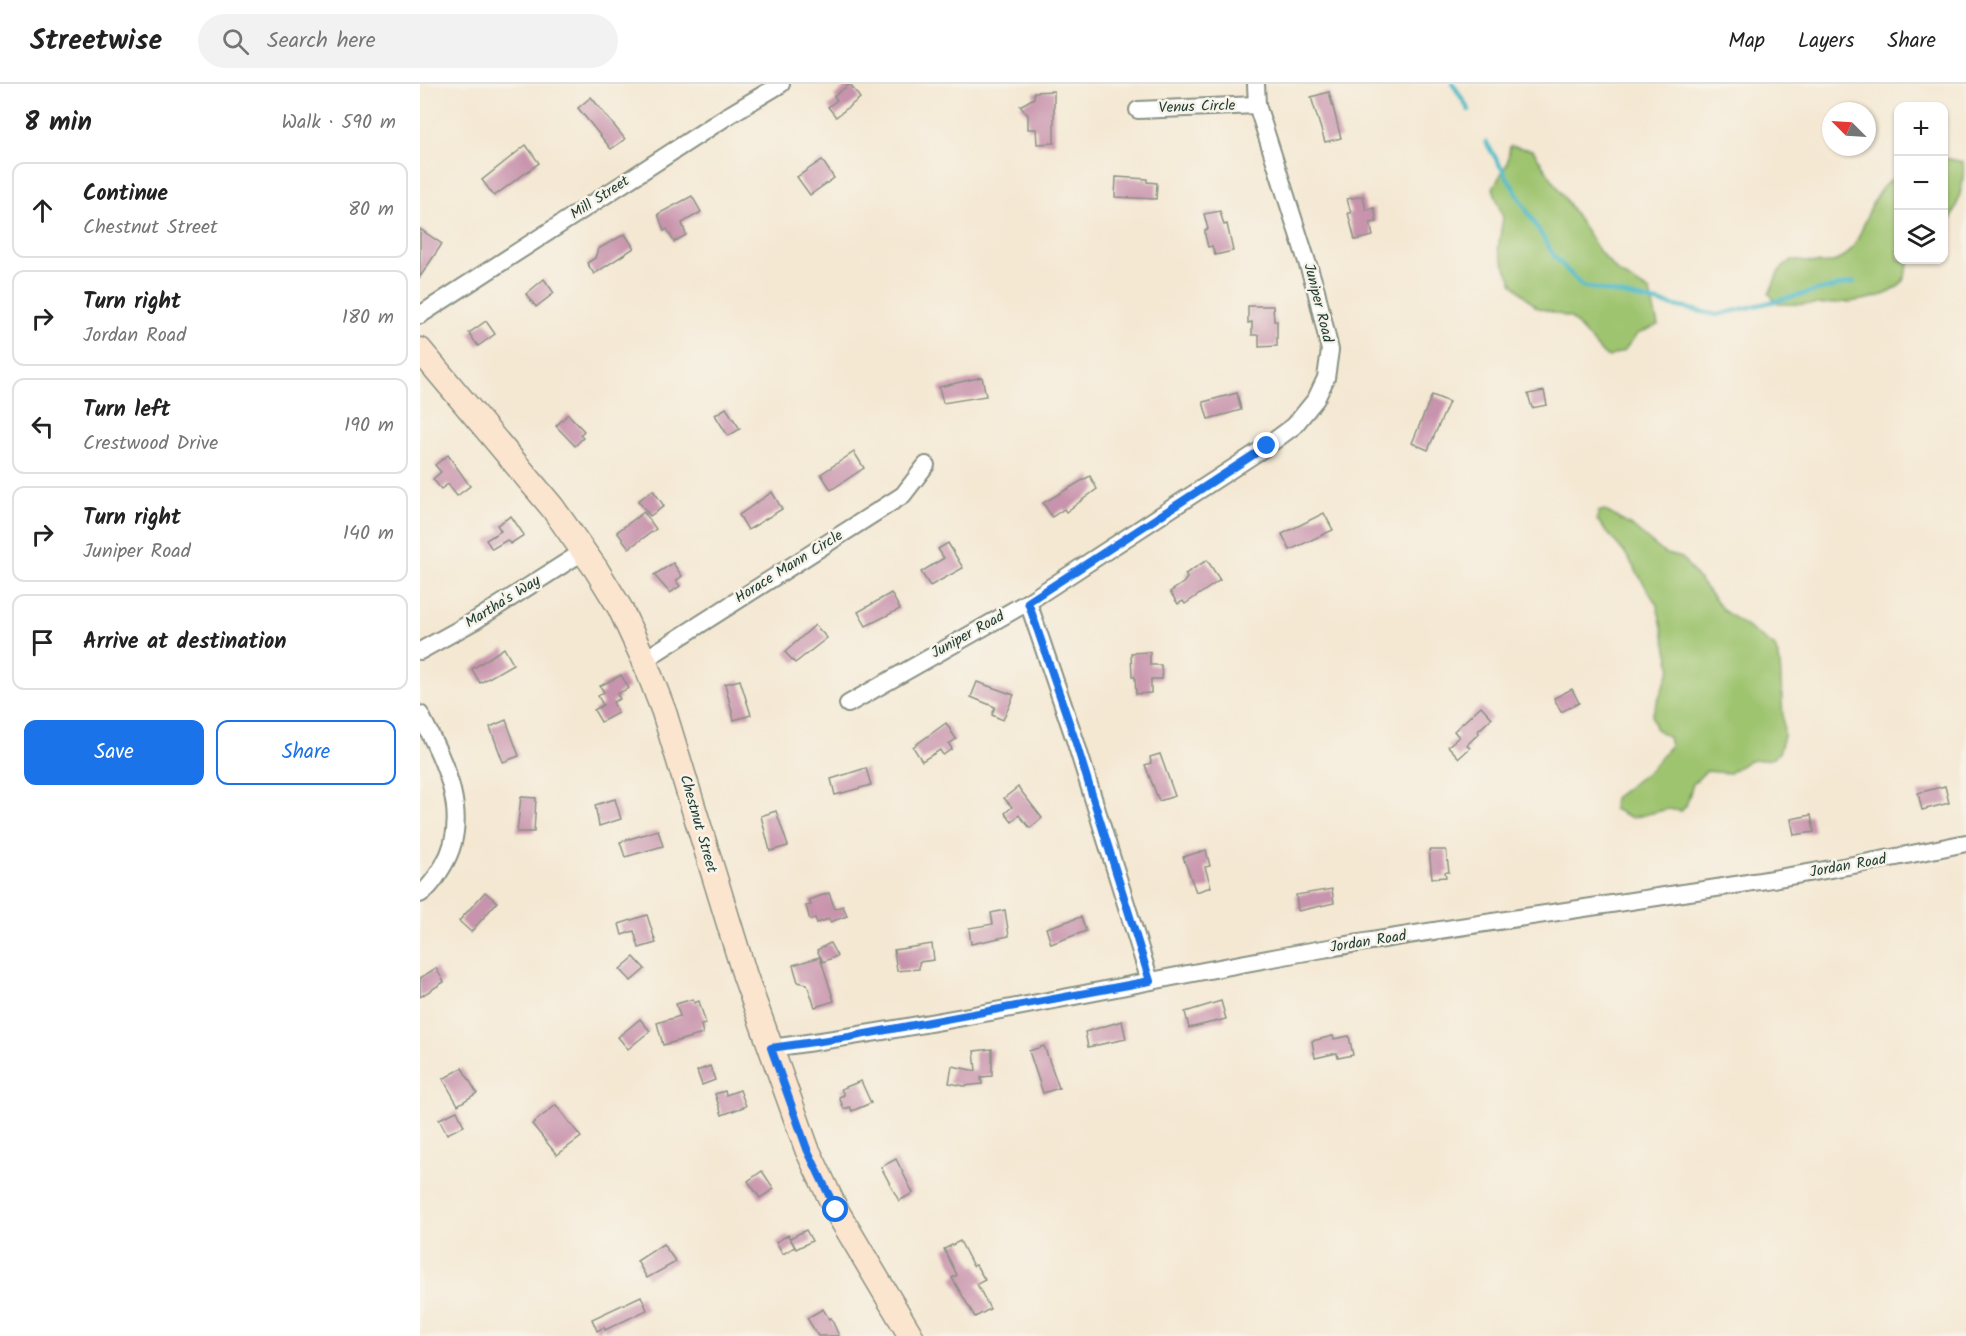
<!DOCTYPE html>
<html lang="en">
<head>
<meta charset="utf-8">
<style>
  :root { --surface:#fff; --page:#f2f2f2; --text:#222; --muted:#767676; --line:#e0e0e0; --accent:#1a73e8 }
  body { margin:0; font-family:Kalam,sans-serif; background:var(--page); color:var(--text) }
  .controls { position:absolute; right:18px; top:18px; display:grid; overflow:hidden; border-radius:12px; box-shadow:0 2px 4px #0004 }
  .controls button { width:54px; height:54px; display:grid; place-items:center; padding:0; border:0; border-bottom:2px solid var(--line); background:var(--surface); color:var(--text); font:30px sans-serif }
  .compass { position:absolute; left:1402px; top:18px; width:54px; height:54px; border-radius:50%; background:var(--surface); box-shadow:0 2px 4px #0004; rotate:294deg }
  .stop { position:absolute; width:18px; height:18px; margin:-14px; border:4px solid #1a73e8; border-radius:50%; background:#fff }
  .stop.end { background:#1a73e8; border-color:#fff; box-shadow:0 2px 6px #0008 }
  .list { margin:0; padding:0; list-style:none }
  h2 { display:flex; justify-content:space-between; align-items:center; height:78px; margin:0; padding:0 24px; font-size:26px }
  h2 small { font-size:20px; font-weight:400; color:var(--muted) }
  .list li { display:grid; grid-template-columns:39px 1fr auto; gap:18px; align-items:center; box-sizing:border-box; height:96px; margin:0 12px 12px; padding:0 12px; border:2px solid var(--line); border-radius:12px }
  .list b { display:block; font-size:22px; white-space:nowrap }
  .list p { margin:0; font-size:20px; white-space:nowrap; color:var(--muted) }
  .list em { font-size:20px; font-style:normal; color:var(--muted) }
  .actions { display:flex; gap:12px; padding:18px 24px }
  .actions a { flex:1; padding:14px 0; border:2px solid var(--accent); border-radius:12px; text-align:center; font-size:21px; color:var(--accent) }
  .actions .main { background:var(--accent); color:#fff }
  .icon { flex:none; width:33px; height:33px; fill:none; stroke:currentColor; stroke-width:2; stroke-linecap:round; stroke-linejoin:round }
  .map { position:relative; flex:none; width:1546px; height:1252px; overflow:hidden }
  header { display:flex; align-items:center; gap:36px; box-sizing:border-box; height:84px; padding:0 30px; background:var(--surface); border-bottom:2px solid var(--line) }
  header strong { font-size:28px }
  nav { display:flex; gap:33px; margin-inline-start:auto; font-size:21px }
  .search { width:420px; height:54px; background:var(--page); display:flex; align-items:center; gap:15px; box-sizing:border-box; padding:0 21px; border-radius:33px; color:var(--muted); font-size:22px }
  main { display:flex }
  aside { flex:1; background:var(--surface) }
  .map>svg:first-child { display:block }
</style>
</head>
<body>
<header>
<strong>Streetwise</strong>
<div class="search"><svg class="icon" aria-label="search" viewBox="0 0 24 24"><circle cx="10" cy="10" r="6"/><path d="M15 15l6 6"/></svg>Search here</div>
<nav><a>Map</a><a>Layers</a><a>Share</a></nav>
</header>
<main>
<aside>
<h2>8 min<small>Walk · 590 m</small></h2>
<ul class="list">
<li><svg class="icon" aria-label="ahead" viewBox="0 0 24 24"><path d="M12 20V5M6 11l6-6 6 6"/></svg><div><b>Continue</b><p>Chestnut Street</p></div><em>80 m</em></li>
<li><svg class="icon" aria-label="right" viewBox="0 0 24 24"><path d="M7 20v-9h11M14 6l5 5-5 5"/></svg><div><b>Turn right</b><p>Jordan Road</p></div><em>180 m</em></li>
<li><svg class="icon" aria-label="left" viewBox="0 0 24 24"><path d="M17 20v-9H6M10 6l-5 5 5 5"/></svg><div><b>Turn left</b><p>Crestwood Drive</p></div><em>190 m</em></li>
<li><svg class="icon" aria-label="right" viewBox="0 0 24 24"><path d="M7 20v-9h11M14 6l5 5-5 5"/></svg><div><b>Turn right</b><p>Juniper Road</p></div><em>140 m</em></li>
<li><svg class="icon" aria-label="arrive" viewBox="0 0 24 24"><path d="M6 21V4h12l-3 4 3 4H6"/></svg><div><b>Arrive at destination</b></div></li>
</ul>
<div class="actions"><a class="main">Save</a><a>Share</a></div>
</aside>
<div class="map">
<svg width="1546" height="1252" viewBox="0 0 1546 1252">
  <rect width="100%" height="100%" fill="#f7f3e8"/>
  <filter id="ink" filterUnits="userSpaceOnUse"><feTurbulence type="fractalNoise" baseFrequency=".0167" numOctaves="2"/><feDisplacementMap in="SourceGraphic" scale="12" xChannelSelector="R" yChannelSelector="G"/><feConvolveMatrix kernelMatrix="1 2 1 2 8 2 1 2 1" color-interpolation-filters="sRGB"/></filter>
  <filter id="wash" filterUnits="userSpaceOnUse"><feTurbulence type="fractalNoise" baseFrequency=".008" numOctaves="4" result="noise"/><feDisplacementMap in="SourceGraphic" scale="24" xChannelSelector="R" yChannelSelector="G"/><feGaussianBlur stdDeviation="1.35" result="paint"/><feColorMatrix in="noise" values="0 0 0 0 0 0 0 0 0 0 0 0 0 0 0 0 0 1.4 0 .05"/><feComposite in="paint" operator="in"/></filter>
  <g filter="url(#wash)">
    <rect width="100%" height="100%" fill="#f4e8d3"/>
    <g fill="#9fc46f" stroke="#5f8052" stroke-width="1.5">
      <path d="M1090,62L1113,66L1180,168L1198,188L1230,208L1238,241L1217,250L1204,267L1189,273L1184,271L1151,234L1116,223L1093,200L1078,165L1083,134L1073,104L1087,80Z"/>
      <path d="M1524,74L1543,78C1546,98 1536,125 1527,144L1524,145Z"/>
      <path d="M1478,92V176H1490C1488,182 1486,192 1482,198C1468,222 1384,221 1359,220L1349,210L1359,187L1372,176C1383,177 1398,181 1409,179C1450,172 1439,109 1478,92Z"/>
      <path d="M1184,426L1213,443L1244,469L1262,474L1303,526L1355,563L1360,579L1364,652L1359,669L1351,675L1328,677L1309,689L1286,687L1273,700L1266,722L1261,727L1248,725L1212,734L1193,725L1194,714L1230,686L1250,662L1248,653L1235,644L1232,631L1251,583L1237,521L1207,472L1177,436L1178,428Z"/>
    </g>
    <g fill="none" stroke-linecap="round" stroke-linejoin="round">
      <g stroke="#4dbac7" stroke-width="4.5">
        <path d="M1033,0L1049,26"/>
        <path d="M1066,58L1134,172L1162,202L1297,231L1434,198"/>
      </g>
    </g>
    <g id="blocks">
      <g fill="#c893ac">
        <path d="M430,0L440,14L416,33L408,23L417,16L414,12Z"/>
        <path d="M634,7V59L617,60L616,45H608V31L600,22L614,14V8Z"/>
        <path d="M909,8L921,54L905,58L891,13Z"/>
        <path d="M171,13L205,55L191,65L158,24Z"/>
        <path d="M106,61L119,79L74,112L62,96Z"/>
        <path d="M402,76L414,94L390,111L377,93Z"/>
        <path d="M696,93L727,95V98L737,99L736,115L695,113Z"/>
        <path d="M272,112L281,128L262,139L266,151L254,158L247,145L244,147L238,130Z"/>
        <path d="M943,112L946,126L954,124L957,138L950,139L953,152L935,156L928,129H931L927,115Z"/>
        <path d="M800,127L804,141L807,140L813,167L795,171L792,162L788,163L785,151V146L788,145L784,130Z"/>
        <path d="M0,145L22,160L0,193Z"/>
        <path d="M205,150L214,164L174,190L167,179L175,174L178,165Z"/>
        <path d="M124,195L134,209L116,223L106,210Z"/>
        <path d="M828,222H853L854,237H857V262L839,263V251H832V238L828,239Z"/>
        <path d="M66,237L75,250L58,262L49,249Z"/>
        <path d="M562,293L566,312L523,319L519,303Z"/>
        <path d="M1124,307L1127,321L1112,324L1108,310Z"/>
        <path d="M817,309L821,326L788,335L783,318Z"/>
        <path d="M1012,311L1029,318L1008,366L992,359Z"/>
        <path d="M306,324L320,345L308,352L295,331Z"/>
        <path d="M148,330L164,347L160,351L163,354L155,362L136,342Z"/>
        <path d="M434,368L444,384L411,406L401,390Z"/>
        <path d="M28,371L50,402L37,412L28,400L21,405L13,395L21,388L15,381Z"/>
        <path d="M670,392L677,405L646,428L644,425L632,433L623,419Z"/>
        <path d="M233,406L244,422L230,432L218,417Z"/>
        <path d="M352,408L362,425L328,446L319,431Z"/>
        <path d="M224,428L236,445L209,464L197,448Z"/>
        <path d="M904,429L913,446L870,466L862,450Z"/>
        <path d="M91,432L104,451L90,460L87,456L72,465L66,456L81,447L77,441Z"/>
        <path d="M528,459L543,484L510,502L501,488L524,474L518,465Z"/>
        <path d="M787,476L800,496L765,520L763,517L758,520L750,508L763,499L767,494L765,490Z"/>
        <path d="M253,479L262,492L256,497L260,502L250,509L234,491Z"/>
        <path d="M471,509L480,525L446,542L438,528Z"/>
        <path d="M395,541L407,554L375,579L365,568Z"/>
        <path d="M84,564L93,580L60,599L52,585Z"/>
        <path d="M730,568V581H741L742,595H731V609L716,610L715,593H712L711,569Z"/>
        <path d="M201,591L209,604L197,610L200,615L193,618L198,629L181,638L174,626L183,621L178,612L184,608L180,602Z"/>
        <path d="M320,596L331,631L314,636L305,600Z"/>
        <path d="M557,598L594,611L583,636L572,631L575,623L551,613Z"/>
        <path d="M1152,605L1159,619L1141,628L1134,614Z"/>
        <path d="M1061,622L1072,634L1058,647L1059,649L1047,661L1050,664L1039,674L1028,662L1039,653L1034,647Z"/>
        <path d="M86,636L99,672L83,678L70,643Z"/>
        <path d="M526,639L536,655L529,660L532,665L523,671L520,666L502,677L493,663Z"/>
        <path d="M740,670L755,712L739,717L725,681L731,679L730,673Z"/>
        <path d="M446,684L451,701L415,711L411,695Z"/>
        <path d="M1525,702L1529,719L1502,726L1498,709Z"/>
        <path d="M598,703L622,734L610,744L599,731L592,738L585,729L592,723L584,714Z"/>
        <path d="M101,713L116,714L114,748H97Z"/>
        <path d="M195,715L201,735L179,742L175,721Z"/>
        <path d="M356,727L368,762L350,767L341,732Z"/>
        <path d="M1391,731L1394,748L1374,751L1371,735Z"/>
        <path d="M238,746L243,762L205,773L200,758Z"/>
        <path d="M786,766L790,782L785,783L791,803L776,808L763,773Z"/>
        <path d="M1009,766H1026L1029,788H1025L1026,793L1012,794Z"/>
        <path d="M912,805L914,819L878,827L876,811Z"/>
        <path d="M65,808L77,818L51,848L39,837Z"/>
        <path d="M409,809L415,825L423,822L427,832L410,838L409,835L397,839L395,834L390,836L386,822L391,821L389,816Z"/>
        <path d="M585,826L589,852L551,860L549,844L573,840L571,829Z"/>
        <path d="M227,831L236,859L219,864L214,847L202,851L199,840Z"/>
        <path d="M661,833L666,847L631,860L626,844Z"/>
        <path d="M410,859L417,872L403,878L397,866Z"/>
        <path d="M512,860L514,876L499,878V885L477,887L474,866Z"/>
        <path d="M214,873L225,885L211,897L200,885Z"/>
        <path d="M400,873L414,917L395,923L387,900L378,898L373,881Z"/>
        <path d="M16,884L24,898L0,913V894Z"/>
        <path d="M273,915L274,919L279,917L286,940L281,941L283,950L243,961L237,939L260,932L256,920Z"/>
        <path d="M801,917L806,935L769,944L765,928Z"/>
        <path d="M220,935L230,947L208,965L198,953Z"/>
        <path d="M702,937L706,955L668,963L665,948Z"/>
        <path d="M913,952L914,955L929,952L933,971L918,974L917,969L895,974L892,957Z"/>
        <path d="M624,962L639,1004L623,1009L609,967Z"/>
        <path d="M572,965V992L561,993L562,1000L544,1002L529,999L532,982L556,987L554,967Z"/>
        <path d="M290,982L295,996L282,1001L277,987Z"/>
        <path d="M42,984L57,1009L38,1021L23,995Z"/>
        <path d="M441,997L451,1019L432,1027L430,1023L424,1025L419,1013L424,1011L421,1005Z"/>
        <path d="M320,1006L326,1022L302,1031L295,1010L305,1007L306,1011Z"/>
        <path d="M136,1021L161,1053L137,1071L112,1040Z"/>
        <path d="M37,1027L44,1042L27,1050L19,1035Z"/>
        <path d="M476,1075L493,1109L479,1117L461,1083Z"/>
        <path d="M342,1087L354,1105L340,1114L328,1097Z"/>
        <path d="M386,1146L392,1157L376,1165L370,1154Z"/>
        <path d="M368,1151L375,1163L363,1170L356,1158Z"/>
        <path d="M540,1157L553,1182L556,1181L565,1196L557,1200L570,1225L555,1233L532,1194L537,1191L524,1165Z"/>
        <path d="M243,1160L256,1178L227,1194L217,1177Z"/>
        <path d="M221,1212L227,1226L185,1246L184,1243L177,1247L172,1235Z"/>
        <path d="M403,1225L409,1235L411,1234L419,1252H398L387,1234Z"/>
      </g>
    </g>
  </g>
  <g filter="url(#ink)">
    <use href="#blocks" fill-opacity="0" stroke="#8a9284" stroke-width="1.5"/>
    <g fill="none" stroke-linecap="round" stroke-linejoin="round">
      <defs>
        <g id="minor">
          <path d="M718,26L837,21"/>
          <path d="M0,231L309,31L361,0"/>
          <path d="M608,518L655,656L730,897"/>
          <path d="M0,567L56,536L164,467"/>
          <path d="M224,576L483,411L506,381"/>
          <path d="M428,620L608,518L847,362L874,342L896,315L906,294L910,266L896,206L837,21L836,0"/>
          <path d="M0,630C24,677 53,733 23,782C17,792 10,804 0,810"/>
          <path d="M351,964C537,939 719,897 903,865C1117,828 1333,804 1546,759"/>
        </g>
        <path id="secondary" d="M0,266L132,423L176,485L200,524L224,576L244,628L325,892L387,1065L416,1126L491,1252"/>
      </defs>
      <use href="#minor" stroke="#8a9284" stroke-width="20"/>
      <use href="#secondary" stroke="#8a9284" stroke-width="27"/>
      <use href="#minor" stroke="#fff" stroke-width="16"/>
      <use href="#secondary" stroke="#fce5cf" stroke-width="24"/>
    </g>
  </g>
  <g fill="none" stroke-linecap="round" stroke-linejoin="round" filter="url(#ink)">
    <path stroke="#1a73e8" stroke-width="8" d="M416,1126L387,1065L351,964L429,953L730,897L655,656L608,518L847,362"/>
  </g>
  <g text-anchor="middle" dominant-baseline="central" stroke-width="5" stroke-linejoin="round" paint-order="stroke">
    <g font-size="15" fill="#1f3d34" stroke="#f7f3e8">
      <text transform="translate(777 23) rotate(-2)">Venus Circle</text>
      <text transform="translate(180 114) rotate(-33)">Mill Street</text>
      <text transform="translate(898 219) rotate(76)">Juniper Road</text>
      <text transform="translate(369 483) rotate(-32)">Horace Mann Circle</text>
      <text transform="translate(83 518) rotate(-32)">Martha's Way</text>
      <text transform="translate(548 551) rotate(-29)">Juniper Road</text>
      <text transform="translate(278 740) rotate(74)">Chestnut Street</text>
      <text transform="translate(1428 782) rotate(-10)">Jordan Road</text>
      <text transform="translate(948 858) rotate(-9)">Jordan Road</text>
    </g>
  </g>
</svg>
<div class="controls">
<button>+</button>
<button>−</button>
<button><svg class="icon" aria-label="layers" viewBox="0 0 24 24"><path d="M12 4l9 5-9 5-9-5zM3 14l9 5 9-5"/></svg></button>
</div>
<svg class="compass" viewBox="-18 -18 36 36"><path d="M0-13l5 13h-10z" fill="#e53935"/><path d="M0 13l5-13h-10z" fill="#767676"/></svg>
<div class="stop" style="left:416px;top:1126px"></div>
<div class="stop end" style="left:847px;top:362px"></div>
</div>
</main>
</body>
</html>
